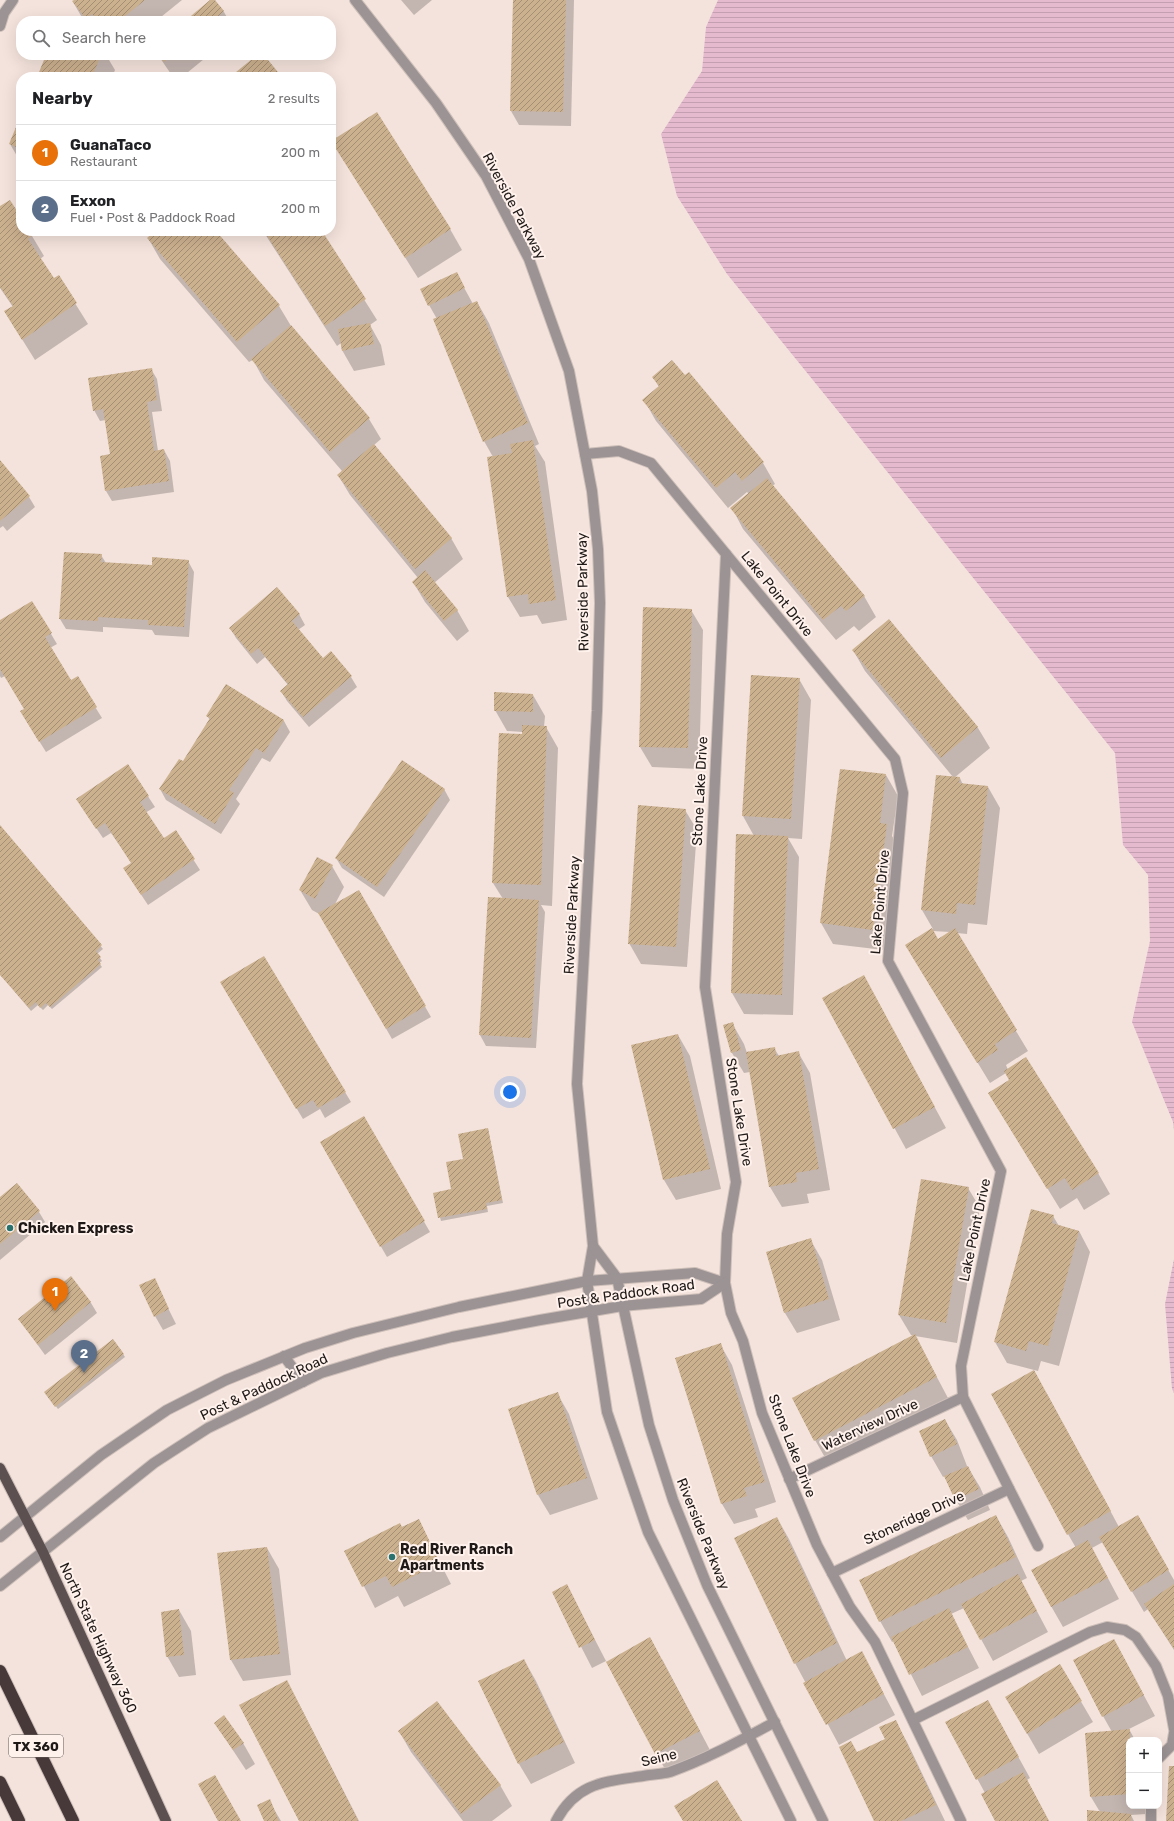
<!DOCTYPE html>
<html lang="en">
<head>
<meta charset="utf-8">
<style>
  :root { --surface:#fff; --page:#f2f2f2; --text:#202124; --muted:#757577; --line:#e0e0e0; --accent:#1a73e8 }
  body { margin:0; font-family:Rubik,sans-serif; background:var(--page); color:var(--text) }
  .controls { position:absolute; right:12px; bottom:12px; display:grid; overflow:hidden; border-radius:8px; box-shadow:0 4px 16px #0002 }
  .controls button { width:36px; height:36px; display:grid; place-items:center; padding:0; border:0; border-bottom:1px solid var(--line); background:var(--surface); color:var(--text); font:20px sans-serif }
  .you { position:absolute; left:510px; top:1092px; width:14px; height:14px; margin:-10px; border:3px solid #fff; border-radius:50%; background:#1a73e8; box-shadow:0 0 0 6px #1a73e833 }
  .badge { display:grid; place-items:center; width:26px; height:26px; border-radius:50%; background:var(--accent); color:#fff; font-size:13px; font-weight:700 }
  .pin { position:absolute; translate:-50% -33px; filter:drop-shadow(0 1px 2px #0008) }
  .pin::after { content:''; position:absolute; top:21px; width:14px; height:12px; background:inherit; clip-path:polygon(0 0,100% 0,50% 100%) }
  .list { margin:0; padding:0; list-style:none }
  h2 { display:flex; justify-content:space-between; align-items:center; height:52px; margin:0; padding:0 16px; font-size:17px }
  h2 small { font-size:13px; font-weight:400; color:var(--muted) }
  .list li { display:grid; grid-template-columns:26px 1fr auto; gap:12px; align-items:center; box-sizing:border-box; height:56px; padding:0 16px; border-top:1px solid var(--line) }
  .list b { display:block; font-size:15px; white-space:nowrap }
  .list p { margin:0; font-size:13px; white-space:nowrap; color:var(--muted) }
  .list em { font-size:13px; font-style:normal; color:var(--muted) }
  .icon { flex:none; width:22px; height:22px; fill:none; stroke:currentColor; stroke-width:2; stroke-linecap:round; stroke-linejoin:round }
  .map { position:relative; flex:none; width:1174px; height:1821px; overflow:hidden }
  .search { position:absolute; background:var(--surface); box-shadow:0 4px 16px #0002; left:16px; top:16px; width:320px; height:44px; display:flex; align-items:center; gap:10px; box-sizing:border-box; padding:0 14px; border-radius:16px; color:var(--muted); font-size:15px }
  .panel { position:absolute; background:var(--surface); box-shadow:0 4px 16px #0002; left:16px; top:72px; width:320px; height:164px; border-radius:16px }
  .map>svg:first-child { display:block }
</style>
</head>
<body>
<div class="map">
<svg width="1174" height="1821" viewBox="0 0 1174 1821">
  <defs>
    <pattern id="water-rules" width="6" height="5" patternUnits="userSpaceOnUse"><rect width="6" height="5" fill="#e5bacf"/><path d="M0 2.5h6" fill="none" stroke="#c49fb1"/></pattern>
    <pattern id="building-hatch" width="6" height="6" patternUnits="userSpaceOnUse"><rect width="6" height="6" fill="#ccb18f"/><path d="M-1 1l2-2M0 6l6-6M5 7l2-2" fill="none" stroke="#a58f74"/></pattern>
  </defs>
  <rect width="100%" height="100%" fill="#f4e3dc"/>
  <g fill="url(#water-rules)">
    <path d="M718,0H1174V1130L1173,1122L1132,1022L1150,941L1148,875L1123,845L1115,753L727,274L677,196L661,134L702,71L706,27Z"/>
    <path d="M1174,1259V1393L1172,1389L1165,1304Z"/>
  </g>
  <g fill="#0003" fill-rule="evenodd">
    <path d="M75,0H182L156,21H84L73,2Z"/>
    <path d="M212,0H214L224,12L229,21H187Z"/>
    <path d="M401,0H432L414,15Z"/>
    <path d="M514,0H574L571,126L519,125L511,111Z"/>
    <path d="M47,55H106L115,70L112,77H38Z"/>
    <path d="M158,55H209L182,77H173Z"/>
    <path d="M21,118V163L10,144Z"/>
    <path d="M345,162L450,229L462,250L418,278Z"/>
    <path d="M0,208L21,219V231H29L44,256L40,259L54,280L58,276L88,324L35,360L5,312L13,307L0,288Z"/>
    <path d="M156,231H215L279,306L291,326L369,419L381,439L374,445L451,538L463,559L434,583L457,610L469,631L457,641L425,602L413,582L418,578L350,495L338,475L342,471L264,380L253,360L249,362L160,259L148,238Z"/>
    <path d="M263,231H321L377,320L370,325L381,345L385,365L354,371L342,350L341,343L337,346Z"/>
    <path d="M456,273L473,304L477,302L489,323L539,444L535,446L545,462L567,620L542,624L537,615L520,617L508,597L493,457L484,441L437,319L429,305Z"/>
    <path d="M151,369L157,379L162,411L152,412L158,451L164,450L170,461L174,492L112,501L106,491L111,455L106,420L100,421L94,410Z"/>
    <path d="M689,373L763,463L775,484L772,486L864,596L876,617L859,631L854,626L836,640L743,529L732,508L749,494L747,492L728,508L656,421L644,400L659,387L653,377H685Z"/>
    <path d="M0,462L29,497L35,507L7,531L3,526L0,528Z"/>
    <path d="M101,555L106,563L152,566L188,561L194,572L189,637L155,635L152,630L103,627V632L66,629L60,619Z"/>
    <path d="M32,602L57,644L50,648L71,681L77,678L102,718L46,752L21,712L25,710L5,676L1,678L0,676V622Z"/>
    <path d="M691,610L703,630L699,769L652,767L640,747Z"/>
    <path d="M299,614L305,625L298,630L323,659L351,677L357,687L309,727L287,701L281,691L288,685L265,657L257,664L236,638L230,628Z"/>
    <path d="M889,620L978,728L990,748L954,778H960L963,785L988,787L1000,808L987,925L968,923L967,934L957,933L1028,1051L1006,1065L1008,1070L1098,1173L1110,1194L1084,1210L1077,1198L1060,1209L989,1093L1010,1080L1006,1073L990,1083L906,945L933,929L922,910L953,777L865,671L853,650ZM932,931L950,932L938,940Z"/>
    <path d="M799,679L811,700L802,839L788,838L799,857L793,1015L744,1014L732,993L737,835L754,836L743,816Z"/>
    <path d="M227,686L284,721L290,732L270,762L262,758L236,799L240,804L221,834L166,800L160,789L183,763L210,720L207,716Z"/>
    <path d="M533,695L545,716L544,727H546L558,748L552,906L541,905L545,912L536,1048L486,1046L480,1035L489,898L503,899L493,883L500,734L523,735V732L507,731L495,710Z"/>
    <path d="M128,766L155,807L145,813L163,840L175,831L200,870L148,905L130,878L132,863L111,833L103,838L84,810Z"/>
    <path d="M886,775L898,796L892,836L898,846L884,950L833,944L821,923Z"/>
    <path d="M444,789L450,800L384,897L342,868L336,858Z"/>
    <path d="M685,810L697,830L687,967L641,964L629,943Z"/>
    <path d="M0,826L103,949L97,954L102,961L99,963L102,967L52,1009L48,1005L43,1010L38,1005L31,1011L0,974Z"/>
    <path d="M332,866L344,887L334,906L359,891L431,1017L392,1039L321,915L312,910L300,890Z"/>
    <path d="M221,983L345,1092L351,1102L325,1118L320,1109L303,1119Z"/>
    <path d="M875,997L946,1128L906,1149L823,998Z"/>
    <path d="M732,1023L744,1044L747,1053L774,1048L779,1056L798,1052L810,1073L830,1190L807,1194L809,1203L782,1207L770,1187L750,1072L744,1073L732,1053L724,1025Z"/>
    <path d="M678,1035L690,1056L721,1189L676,1200L664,1180Z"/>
    <path d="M364,1118L430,1232L387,1257L321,1143Z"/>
    <path d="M488,1129L503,1203L487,1206L488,1212L441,1221L434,1194L452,1190L464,1160Z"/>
    <path d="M17,1184L39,1212L45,1222L0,1260V1198Z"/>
    <path d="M968,1188L980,1208L957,1343L915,1336L948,1398L827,1461L815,1440L914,1336L911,1335L899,1315Z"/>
    <path d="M1053,1216L1059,1226L1079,1231L1090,1252L1059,1366L1041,1361L1038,1371L1007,1363L995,1342Z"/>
    <path d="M810,1239L822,1260L840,1320L797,1333L785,1313L767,1252Z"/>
    <path d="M71,1278L91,1303L97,1313L45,1355L19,1319Z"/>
    <path d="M154,1280L176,1324L163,1330L155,1316Z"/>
    <path d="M720,1344L732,1365L776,1502L755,1509L758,1517L734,1524L722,1504L677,1358Z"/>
    <path d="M123,1354L125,1357L58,1409L47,1395Z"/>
    <path d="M1046,1392L1119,1527L1137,1516L1174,1580V1650L1148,1609L1144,1612L1103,1542L1092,1548L1119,1599L1063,1627L1051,1606L1076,1548L1068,1534Z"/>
    <path d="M557,1393L569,1414L598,1499L550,1515L538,1495L509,1410Z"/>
    <path d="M945,1420L957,1440L967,1466L980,1487L990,1510L968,1520L956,1500L945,1476L943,1477L931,1456Z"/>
    <path d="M996,1516L1008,1537L1027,1578L1021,1581L1048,1632L993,1661L964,1608L951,1614L979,1668L922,1696L894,1641L892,1642L880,1621Z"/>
    <path d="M777,1518L789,1539L847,1661L862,1653L895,1715L839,1745L795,1663Z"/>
    <path d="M418,1520L451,1584L404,1607L398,1596L375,1608L346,1551Z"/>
    <path d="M267,1548L279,1569L291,1675L243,1681L231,1660Z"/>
    <path d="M567,1586L606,1661L592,1668L553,1592Z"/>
    <path d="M179,1610L191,1631L196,1675L179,1677L167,1656Z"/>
    <path d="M1114,1640L1155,1716L1129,1729L1135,1740H1129V1806H1146V1814L1131,1815L1134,1821H1088L1100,1812L1091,1797L1112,1732L1103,1716Z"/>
    <path d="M662,1659L711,1752L668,1775L608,1662Z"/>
    <path d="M524,1660L536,1681L575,1763L531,1784L519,1764L480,1682Z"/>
    <path d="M1060,1666L1093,1722L1039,1754L1006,1697Z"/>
    <path d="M286,1682L298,1702L359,1821H300Z"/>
    <path d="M895,1721L907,1742L945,1821H875L857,1753L886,1739Z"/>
    <path d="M999,1722L1030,1778L1027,1780L1049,1821H997L985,1793L947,1723Z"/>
    <path d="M215,1723L243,1743L255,1764L246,1770Z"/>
    <path d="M399,1731L500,1785L512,1806L492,1821H463L411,1752Z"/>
    <path d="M269,1801L281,1821H265Z"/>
  </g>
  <g fill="url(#building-hatch)">
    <path d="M74,0H145L119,21H98L92,14L86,19L72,1Z"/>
    <path d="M210,0H215L224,11L213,21H185Z"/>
    <path d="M513,0H566L563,112L510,111Z"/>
    <path d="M46,55H101L92,77H37Z"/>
    <path d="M158,55H172L164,62Z"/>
    <path d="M257,55H264L282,77H230Z"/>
    <path d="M377,112L451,229L405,258L331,141Z"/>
    <path d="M21,115V149L9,144Z"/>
    <path d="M10,200L21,217V231H30L33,235L28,239L54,278L59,275L77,303L22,340L4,311L13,306L0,287V206Z"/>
    <path d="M155,231H216L280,305L237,342L147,238Z"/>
    <path d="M264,231H322L366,299L325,326Z"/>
    <path d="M457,272L465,288L428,306L420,289Z"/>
    <path d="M477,301L528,423L483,442L433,319Z"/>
    <path d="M370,323L374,344L342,351L338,329Z"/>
    <path d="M291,325L370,418L330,452L251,359Z"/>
    <path d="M672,360L685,375L689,372L764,462L742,481L735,472L716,488L642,400L659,386L652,377Z"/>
    <path d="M152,368L157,400L147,402L154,451L164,449L169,481L105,491L100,456L110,454L103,409L93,411L88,378Z"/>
    <path d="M533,440L556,600L529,604L528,594L507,597L487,457L512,453L510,444Z"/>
    <path d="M374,444L452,538L415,569L337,475Z"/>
    <path d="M0,460L30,496L0,521Z"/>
    <path d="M767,478L865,596L846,611L841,606L823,620L730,508Z"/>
    <path d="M64,552L102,554L101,562L152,565V557L189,560L184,627L148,625V620L98,617V621L59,619Z"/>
    <path d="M425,570L458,610L444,621L412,582Z"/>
    <path d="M277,587L300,614L292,621L323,658L331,651L352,676L303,717L280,691L288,684L258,648L251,654L229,628Z"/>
    <path d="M32,601L52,633L45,637L71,680L78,676L97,707L39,742L20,711L24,709L0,669V620Z"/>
    <path d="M643,607L692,609L688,748L639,747Z"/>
    <path d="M889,619L978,727L941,758L852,650Z"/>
    <path d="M751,675L800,678L791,819L742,816Z"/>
    <path d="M226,684L284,720L264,753L256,748L229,790L234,793L215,824L159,789L179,759L183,761L210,718L206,716Z"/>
    <path d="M494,692L533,694V712L494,711Z"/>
    <path d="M522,725L547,726L541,885L492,883L499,733L522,734Z"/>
    <path d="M402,760L445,789L377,887L335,858Z"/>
    <path d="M128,764L149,796L140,802L164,838L176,830L195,859L141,895L123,868L131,863L105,823L96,829L76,799Z"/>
    <path d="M840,769L886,774L880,823L887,824L873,930L820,923Z"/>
    <path d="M936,775L960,777L959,783L988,786L975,905L957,903L956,914L921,910Z"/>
    <path d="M638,805L686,809L676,947L628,944Z"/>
    <path d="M0,825L102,945L96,951L101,957L98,960L101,964L50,1007L46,1003L40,1008L36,1002L29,1008L0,975Z"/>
    <path d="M736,834L788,836L782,995L731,993Z"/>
    <path d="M317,857L333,865L315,899L299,890Z"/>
    <path d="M359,890L426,1006L386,1029L318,913Z"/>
    <path d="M488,897L539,900L531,1038L479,1035Z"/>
    <path d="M932,928L938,939L955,928L1017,1030L995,1044L998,1050L977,1063L905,945Z"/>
    <path d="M264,956L346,1092L318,1108L313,1100L296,1109L220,982Z"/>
    <path d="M864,975L935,1107L893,1129L822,998Z"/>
    <path d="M733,1022L741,1050L731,1053L723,1025Z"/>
    <path d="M678,1034L710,1169L663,1180L631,1045Z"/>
    <path d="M775,1047L776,1056L799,1051L819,1169L796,1173L797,1182L769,1187L746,1052Z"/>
    <path d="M1026,1057L1099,1173L1072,1190L1065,1178L1047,1189L988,1093L1009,1080L1004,1071Z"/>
    <path d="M364,1116L425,1221L380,1247L320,1142Z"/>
    <path d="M488,1128L502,1200L486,1203L487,1209L438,1218L433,1193L451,1189L446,1162L463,1159L458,1134Z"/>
    <path d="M921,1179L969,1187L946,1323L898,1315Z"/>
    <path d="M17,1183L40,1211L0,1244V1197Z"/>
    <path d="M1031,1209L1054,1215L1052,1223L1079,1231L1048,1346L1029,1341L1026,1351L994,1342Z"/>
    <path d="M811,1238L829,1299L784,1313L766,1252Z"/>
    <path d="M71,1276L91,1302L38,1345L18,1319Z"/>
    <path d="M155,1278L169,1309L154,1317L139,1285Z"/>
    <path d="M915,1334L937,1377L814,1441L792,1398Z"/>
    <path d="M113,1339L124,1354L55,1407L44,1392Z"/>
    <path d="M721,1343L765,1482L744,1488L747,1496L721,1504L675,1358Z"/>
    <path d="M1034,1370L1111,1511L1067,1535L991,1394Z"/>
    <path d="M558,1392L587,1478L537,1495L508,1409Z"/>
    <path d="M945,1419L957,1444L930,1457L919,1431Z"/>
    <path d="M968,1466L979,1489L955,1500L944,1476Z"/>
    <path d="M996,1515L1016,1557L879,1622L859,1580Z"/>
    <path d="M1138,1515L1169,1570L1131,1592L1099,1537Z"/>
    <path d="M777,1517L837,1643L794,1664L734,1538Z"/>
    <path d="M419,1519L440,1563L392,1587L386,1576L362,1587L344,1551L400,1523L402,1527Z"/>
    <path d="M1088,1540L1108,1578L1051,1607L1031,1570Z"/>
    <path d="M267,1547L280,1654L230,1660L217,1553Z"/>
    <path d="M1018,1574L1037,1611L980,1640L961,1604Z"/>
    <path d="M567,1584L595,1640L579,1648L552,1592Z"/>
    <path d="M1174,1584V1649L1144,1604Z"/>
    <path d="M949,1608L968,1647L909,1675L891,1637Z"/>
    <path d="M179,1609L184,1655L166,1657L161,1612Z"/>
    <path d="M650,1637L700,1731L655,1754L606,1662Z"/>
    <path d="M1114,1639L1144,1695L1102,1717L1073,1660Z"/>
    <path d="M862,1651L884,1694L826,1725L803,1683Z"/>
    <path d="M524,1659L564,1742L518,1764L478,1681Z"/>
    <path d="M1060,1664L1082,1701L1027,1734L1005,1697Z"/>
    <path d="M287,1680L358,1820L357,1821H299L239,1705Z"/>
    <path d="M988,1700L1019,1757L976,1780L945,1722Z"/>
    <path d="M437,1701L501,1785L461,1814L398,1731Z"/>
    <path d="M224,1715L244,1743L233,1750L214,1723Z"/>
    <path d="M896,1720L936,1805L901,1821H874L839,1747L851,1741L857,1752L885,1739L879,1727Z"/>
    <path d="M1130,1729L1129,1794L1090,1797L1085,1733Z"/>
    <path d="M1169,1766H1174V1821H1166Z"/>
    <path d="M1023,1772L1049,1821H995L981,1794Z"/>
    <path d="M215,1775L241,1821H218L198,1784Z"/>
    <path d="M717,1780L742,1821H683L674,1806Z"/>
    <path d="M270,1799L279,1821H264L257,1805Z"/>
    <path d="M1087,1810L1131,1814V1821H1087Z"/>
  </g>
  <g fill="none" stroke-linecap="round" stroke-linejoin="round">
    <defs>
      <g id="minor">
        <path d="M355,0L436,103L486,176L529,259L569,371L592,491L598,549L600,603L597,711L577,1084L593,1246L587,1281L607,1412L648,1532L791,1821"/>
        <path d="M0,26L4,13L13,0"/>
        <path d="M585,454L619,451L651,463L895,759L903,793L888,961L1001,1171L961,1366L963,1397L1038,1546"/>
        <path d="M726,554L705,987L736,1182L727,1234L725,1283L731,1313L743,1341L762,1413L817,1545L850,1607L875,1642L961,1821"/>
        <path d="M593,1246L617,1278L649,1425L673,1500L707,1585L823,1821"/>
        <path d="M284,1356L303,1382"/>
        <path d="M789,1479L963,1397"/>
        <path d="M0,1537L101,1455L167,1410L226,1380L305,1348L353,1333L459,1307L587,1281L695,1273L725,1283"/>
        <path d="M832,1573L1009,1489"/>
        <path d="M0,1586L154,1463L208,1428L321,1373L387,1353L452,1337L540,1320L622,1306L701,1299L725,1283"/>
        <path d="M913,1720L1090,1632L1107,1627L1125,1630L1136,1637L1156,1666L1168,1696L1174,1729"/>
        <path d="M1159,1758L1172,1745L1174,1733"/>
        <path d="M556,1821C578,1780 608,1782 649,1775C656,1774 663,1774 670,1772C707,1759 741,1740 775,1722"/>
        <path d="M1151,1821V1806"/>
      </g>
      <path id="major" d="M0,1468L43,1552L166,1821"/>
      <g id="highway">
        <path d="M0,1671L73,1821"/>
        <path d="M0,1782L19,1821"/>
      </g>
    </defs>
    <use href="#minor" stroke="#cebfb9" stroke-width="12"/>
    <use href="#major" stroke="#cebfb9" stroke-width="12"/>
    <use href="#highway" stroke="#cebfb9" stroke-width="14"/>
    <use href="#minor" stroke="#9b9394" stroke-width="10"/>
    <use href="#major" stroke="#5d5050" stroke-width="10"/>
    <use href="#highway" stroke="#473839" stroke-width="12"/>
  </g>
  <g fill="#29726d" stroke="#fff1ec" stroke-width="1.5">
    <circle cx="10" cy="1228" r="4"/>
    <circle cx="392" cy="1557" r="4"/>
  </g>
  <g text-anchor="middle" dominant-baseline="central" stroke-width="4" stroke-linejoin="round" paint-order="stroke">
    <rect fill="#fff1ec" stroke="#625a57" stroke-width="1" x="9" y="1735" width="54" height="22" rx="3"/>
    <g font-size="13" font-weight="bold" fill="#1f1a17">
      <text x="36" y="1746">TX 360</text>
    </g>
    <g font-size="14" fill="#1f1a17" stroke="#fff1ec">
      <text transform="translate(514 206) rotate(62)">Riverside Parkway</text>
      <text transform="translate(583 592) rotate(-91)">Riverside Parkway</text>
      <text transform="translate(777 594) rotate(51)">Lake Point Drive</text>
      <text transform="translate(700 791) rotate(-87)">Stone Lake Drive</text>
      <text transform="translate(880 902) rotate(-85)">Lake Point Drive</text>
      <text transform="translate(572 915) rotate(-87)">Riverside Parkway</text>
      <text transform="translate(739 1112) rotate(81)">Stone Lake Drive</text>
      <text transform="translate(975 1230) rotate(-78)">Lake Point Drive</text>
      <text transform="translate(626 1294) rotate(-8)">Post &amp; Paddock Road</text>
      <text transform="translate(264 1387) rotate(-25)">Post &amp; Paddock Road</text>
      <text transform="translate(870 1425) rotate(-25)">Waterview Drive</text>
      <text transform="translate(792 1446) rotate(69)">Stone Lake Drive</text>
      <text transform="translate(914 1518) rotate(-25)">Stoneridge Drive</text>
      <text transform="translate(703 1534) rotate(68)">Riverside Parkway</text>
      <text transform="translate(98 1638) rotate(65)">North State Highway 360</text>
      <text transform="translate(659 1758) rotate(-14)">Seine</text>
    </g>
    <g font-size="14" font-weight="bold" fill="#1f1a17" stroke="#fff1ec" text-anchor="start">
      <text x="18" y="1228">Chicken Express</text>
      <text x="400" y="1549">Red River Ranch<tspan x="400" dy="16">Apartments</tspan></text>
    </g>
  </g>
</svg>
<div class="controls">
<button>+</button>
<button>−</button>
</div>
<div class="you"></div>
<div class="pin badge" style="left:55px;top:1311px;background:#e8710a">1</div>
<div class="pin badge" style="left:84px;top:1373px;background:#5c6f8a">2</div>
<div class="search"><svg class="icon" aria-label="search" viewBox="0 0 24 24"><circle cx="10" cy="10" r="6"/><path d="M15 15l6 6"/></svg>Search here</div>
<section class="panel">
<h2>Nearby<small>2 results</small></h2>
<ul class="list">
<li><span class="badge" style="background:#e8710a">1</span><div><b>GuanaTaco</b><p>Restaurant</p></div><em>200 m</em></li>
<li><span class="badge" style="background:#5c6f8a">2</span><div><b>Exxon</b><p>Fuel · Post &amp; Paddock Road</p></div><em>200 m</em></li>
</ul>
</section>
</div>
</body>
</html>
